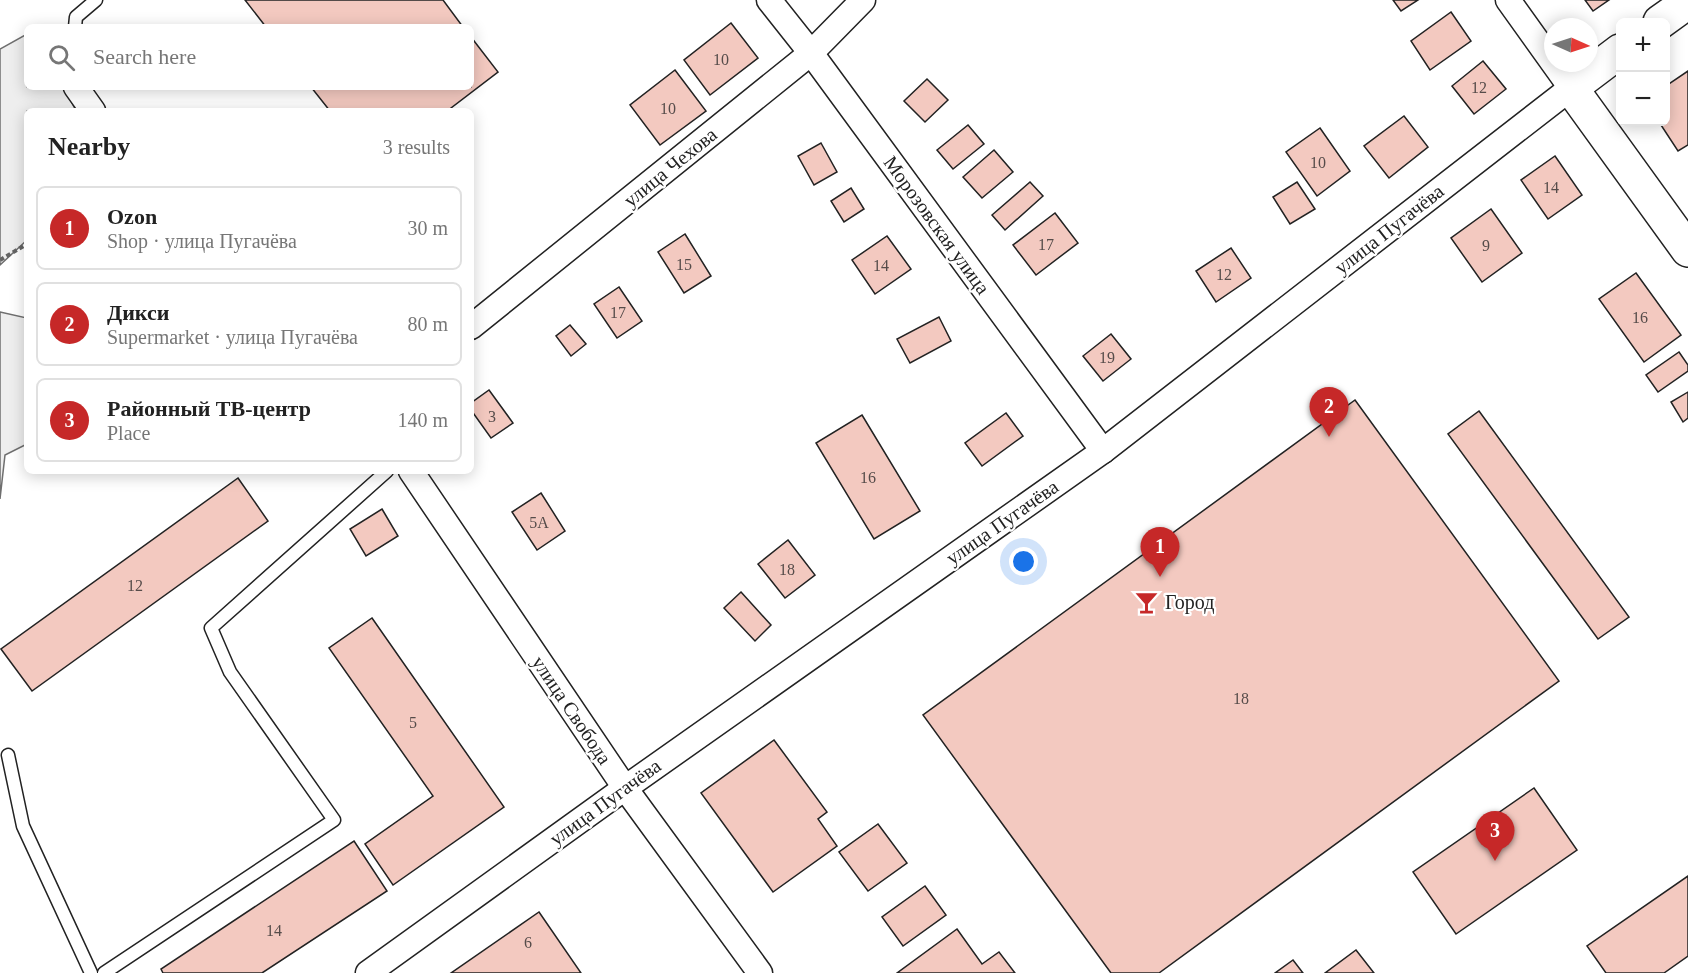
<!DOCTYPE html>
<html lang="en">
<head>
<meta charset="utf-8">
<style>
  :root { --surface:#fff; --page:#f6f6f6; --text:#222; --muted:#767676; --line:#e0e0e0; --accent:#c62828 }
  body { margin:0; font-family:Georgia,serif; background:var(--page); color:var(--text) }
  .controls { position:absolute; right:18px; top:18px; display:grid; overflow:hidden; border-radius:9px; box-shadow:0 3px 15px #0003 }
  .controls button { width:54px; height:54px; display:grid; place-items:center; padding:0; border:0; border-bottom:2px solid var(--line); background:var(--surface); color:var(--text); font:30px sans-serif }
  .compass { position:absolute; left:1544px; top:18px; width:54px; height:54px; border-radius:50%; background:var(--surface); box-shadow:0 3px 15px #0003; rotate:93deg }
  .you { position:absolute; left:1024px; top:562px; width:21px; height:21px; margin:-15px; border:4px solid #fff; border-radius:50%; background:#1a73e8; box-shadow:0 0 0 9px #1a73e833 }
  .badge { display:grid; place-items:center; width:39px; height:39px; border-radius:50%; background:var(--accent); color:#fff; font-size:20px; font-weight:700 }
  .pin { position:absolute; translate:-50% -50px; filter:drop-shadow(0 2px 3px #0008) }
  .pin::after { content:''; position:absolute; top:32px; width:21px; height:18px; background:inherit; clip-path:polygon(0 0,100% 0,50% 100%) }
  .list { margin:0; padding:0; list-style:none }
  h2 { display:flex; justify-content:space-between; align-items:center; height:78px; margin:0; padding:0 24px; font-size:26px }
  h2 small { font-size:20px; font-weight:400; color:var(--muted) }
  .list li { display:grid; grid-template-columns:39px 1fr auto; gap:18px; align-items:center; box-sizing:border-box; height:84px; margin:0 12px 12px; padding:0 12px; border:2px solid var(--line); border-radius:9px }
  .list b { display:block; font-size:22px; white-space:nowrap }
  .list p { margin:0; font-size:20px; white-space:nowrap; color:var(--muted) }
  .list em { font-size:20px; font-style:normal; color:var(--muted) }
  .icon { flex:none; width:33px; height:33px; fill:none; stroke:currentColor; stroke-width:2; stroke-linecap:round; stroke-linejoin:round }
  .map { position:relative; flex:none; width:1688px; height:973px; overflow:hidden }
  .search { position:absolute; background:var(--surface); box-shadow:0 3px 15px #0003; left:24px; top:24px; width:450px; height:66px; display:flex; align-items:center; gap:15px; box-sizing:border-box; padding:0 21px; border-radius:9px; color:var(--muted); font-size:22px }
  .panel { position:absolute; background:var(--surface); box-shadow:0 3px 15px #0003; left:24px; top:108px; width:450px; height:366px; border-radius:9px }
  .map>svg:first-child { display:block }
</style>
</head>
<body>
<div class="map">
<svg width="1688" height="973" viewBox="0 0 1688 973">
  <rect width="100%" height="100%" fill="#fff"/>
  <g fill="#eee" stroke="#6f6f6f" stroke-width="1.5">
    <path d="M27,34V87H64L76,111H27V240L0,265V49Z"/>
    <path d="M0,312L27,318V444L5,455L0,499Z"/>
  </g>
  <g fill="#f3c9c0" stroke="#222" stroke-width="1.5">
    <path d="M245,0H443L463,27H266Z"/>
    <path d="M1393,0H1418L1401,11Z"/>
    <path d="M1585,0H1609L1593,11Z"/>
    <path d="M1451,12L1471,41L1430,70L1411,41Z"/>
    <path d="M731,23L758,58L710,95L684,60Z"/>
    <path d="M471,37L498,72L447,111H330L311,87H471Z"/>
    <path d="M1483,61L1506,89L1474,114L1452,86Z"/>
    <path d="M675,70L706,111L660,145L630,105Z"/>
    <path d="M1688,71V145L1678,151L1659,122H1666V86Z"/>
    <path d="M927,79L948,100L925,122L904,101Z"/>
    <path d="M1404,116L1428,147L1389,178L1364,146Z"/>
    <path d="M968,125L984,144L953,169L937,150Z"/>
    <path d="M1320,128L1350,171L1317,196L1286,152Z"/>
    <path d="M821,143L837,172L814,185L798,156Z"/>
    <path d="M994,150L1013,172L982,198L963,177Z"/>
    <path d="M1555,156L1582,195L1548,219L1521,180Z"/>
    <path d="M1030,182L1043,196L1005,230L992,215Z"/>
    <path d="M1297,182L1315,209L1290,224L1273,197Z"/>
    <path d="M851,188L864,209L844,222L831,201Z"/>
    <path d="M1491,209L1522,253L1482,282L1451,238Z"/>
    <path d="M1055,213L1078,243L1036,275L1013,245Z"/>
    <path d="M685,234L711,276L684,293L658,252Z"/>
    <path d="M887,236L911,269L875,294L852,260Z"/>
    <path d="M1231,248L1251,278L1216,302L1196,271Z"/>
    <path d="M1636,273L1681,335L1644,362L1599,299Z"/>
    <path d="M619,287L642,321L617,338L594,304Z"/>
    <path d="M939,317L951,341L910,363L897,339Z"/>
    <path d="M570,325L586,344L571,356L556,336Z"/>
    <path d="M1111,334L1131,359L1103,381L1083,356Z"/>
    <path d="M1679,352L1688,365V371L1658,392L1646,375Z"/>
    <path d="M489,390L513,423L491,438L471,410V403Z"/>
    <path d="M1688,392V418L1683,422L1671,402Z"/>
    <path d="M1355,400L1559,681L1159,973H1111L923,715Z"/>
    <path d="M1479,411L1629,617L1598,639L1448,434Z"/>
    <path d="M1006,413L1023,436L982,466L965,443Z"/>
    <path d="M862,415L920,511L874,539L816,443Z"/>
    <path d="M238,478L268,521L32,691L1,649Z"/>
    <path d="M541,493L565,531L537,550L512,512Z"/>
    <path d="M382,509L398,536L366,556L350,529Z"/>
    <path d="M788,540L815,575L785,598L758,564Z"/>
    <path d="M741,592L771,625L755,641L724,608Z"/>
    <path d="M372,618L504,807L393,885L365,844L433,796L329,648Z"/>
    <path d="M774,740L827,812L818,819L837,846L773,892L701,793Z"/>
    <path d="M1534,788L1577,850L1456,934L1413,872Z"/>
    <path d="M878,824L907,863L868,891L839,852Z"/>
    <path d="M354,841L387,891L262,973H163L161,969Z"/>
    <path d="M1688,876V956L1664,973H1606L1587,946Z"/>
    <path d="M925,886L946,915L903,946L882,917Z"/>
    <path d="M539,912L581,973H451Z"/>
    <path d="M957,929L982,964L999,952L1015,973H897Z"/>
    <path d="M1356,950L1374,973H1325Z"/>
    <path d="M1293,960L1303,973H1275Z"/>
  </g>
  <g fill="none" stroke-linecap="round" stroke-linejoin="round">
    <defs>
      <g id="lane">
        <path d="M75,27L76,17L96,0"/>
        <path d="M8,755L23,826L91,973"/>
        <path d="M104,973L334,820L230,672L211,628L387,471"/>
      </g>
      <g id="street">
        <path d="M769,0L811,53L1103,451"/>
        <path d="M76,87L93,111"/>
        <path d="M471,327L811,53L863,0"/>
        <path d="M411,471L625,788L760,973"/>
        <path d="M368,973L625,788L1103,451L1571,88L1508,0"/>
      </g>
      <g id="primary">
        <path d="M1660,22L1688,2"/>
        <path d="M1620,51L1571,88L1688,250"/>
      </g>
    </defs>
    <use href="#lane" stroke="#222" stroke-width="15"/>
    <use href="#street" stroke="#222" stroke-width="27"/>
    <use href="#primary" stroke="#222" stroke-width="36"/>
    <path stroke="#646464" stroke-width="4" stroke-dasharray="4.5 3" stroke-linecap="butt" d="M0,260L27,244"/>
    <use href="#lane" stroke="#fff" stroke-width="12"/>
    <use href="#street" stroke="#fff" stroke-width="24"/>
    <use href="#primary" stroke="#fff" stroke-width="33"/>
  </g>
  <defs>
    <symbol id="bar-bare" viewBox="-9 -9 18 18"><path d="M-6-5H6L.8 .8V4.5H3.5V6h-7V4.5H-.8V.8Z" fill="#c62828" stroke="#fff" stroke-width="2.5" paint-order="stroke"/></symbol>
  </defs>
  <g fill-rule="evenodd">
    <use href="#bar-bare" x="1130" y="586" width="33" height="33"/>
  </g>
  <g text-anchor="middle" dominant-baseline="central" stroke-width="4.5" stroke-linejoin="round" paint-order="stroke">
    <g font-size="16" fill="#564c4a">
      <text x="721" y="59">10</text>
      <text x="1479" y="87">12</text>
      <text x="668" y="108">10</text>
      <text x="1318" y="162">10</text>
      <text x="1551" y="187">14</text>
      <text x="1046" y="244">17</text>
      <text x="1486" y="245">9</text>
      <text x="684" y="264">15</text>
      <text x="881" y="265">14</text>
      <text x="1224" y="274">12</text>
      <text x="618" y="312">17</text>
      <text x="1640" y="317">16</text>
      <text x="1107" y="357">19</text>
      <text x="492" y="416">3</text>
      <text x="868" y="477">16</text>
      <text x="539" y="522">5А</text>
      <text x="787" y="569">18</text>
      <text x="135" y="585">12</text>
      <text x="1241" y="698">18</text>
      <text x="413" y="722">5</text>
      <text x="274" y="930">14</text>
      <text x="528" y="942">6</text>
    </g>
    <g font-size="20" fill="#222" stroke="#fff">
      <text transform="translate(670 167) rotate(-39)">улица Чехова</text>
      <text transform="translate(937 225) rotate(54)">Морозовская улица</text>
      <text transform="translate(1389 229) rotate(-38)">улица Пугачёва</text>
      <text transform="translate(1002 522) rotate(-35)">улица Пугачёва</text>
      <text transform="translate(572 710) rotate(56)">улица Свобода</text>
      <text transform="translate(605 802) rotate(-36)">улица Пугачёва</text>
    </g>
    <g font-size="20" fill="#222" stroke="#fff" text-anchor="start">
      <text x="1165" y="602">Город</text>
    </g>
  </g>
</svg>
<div class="controls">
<button>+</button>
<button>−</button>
</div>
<svg class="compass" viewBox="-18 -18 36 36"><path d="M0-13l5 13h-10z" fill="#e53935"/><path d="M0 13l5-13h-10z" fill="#767676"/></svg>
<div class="you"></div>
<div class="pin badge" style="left:1160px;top:577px">1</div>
<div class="pin badge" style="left:1329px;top:437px">2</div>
<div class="pin badge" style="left:1495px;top:861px">3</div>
<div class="search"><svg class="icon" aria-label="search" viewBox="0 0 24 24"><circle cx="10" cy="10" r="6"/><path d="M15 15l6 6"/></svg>Search here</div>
<section class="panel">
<h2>Nearby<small>3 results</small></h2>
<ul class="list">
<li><span class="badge">1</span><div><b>Ozon</b><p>Shop · улица Пугачёва</p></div><em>30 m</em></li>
<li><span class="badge">2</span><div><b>Дикси</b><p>Supermarket · улица Пугачёва</p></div><em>80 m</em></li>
<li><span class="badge">3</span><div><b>Районный ТВ-центр</b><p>Place</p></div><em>140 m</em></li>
</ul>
</section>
</div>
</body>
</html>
